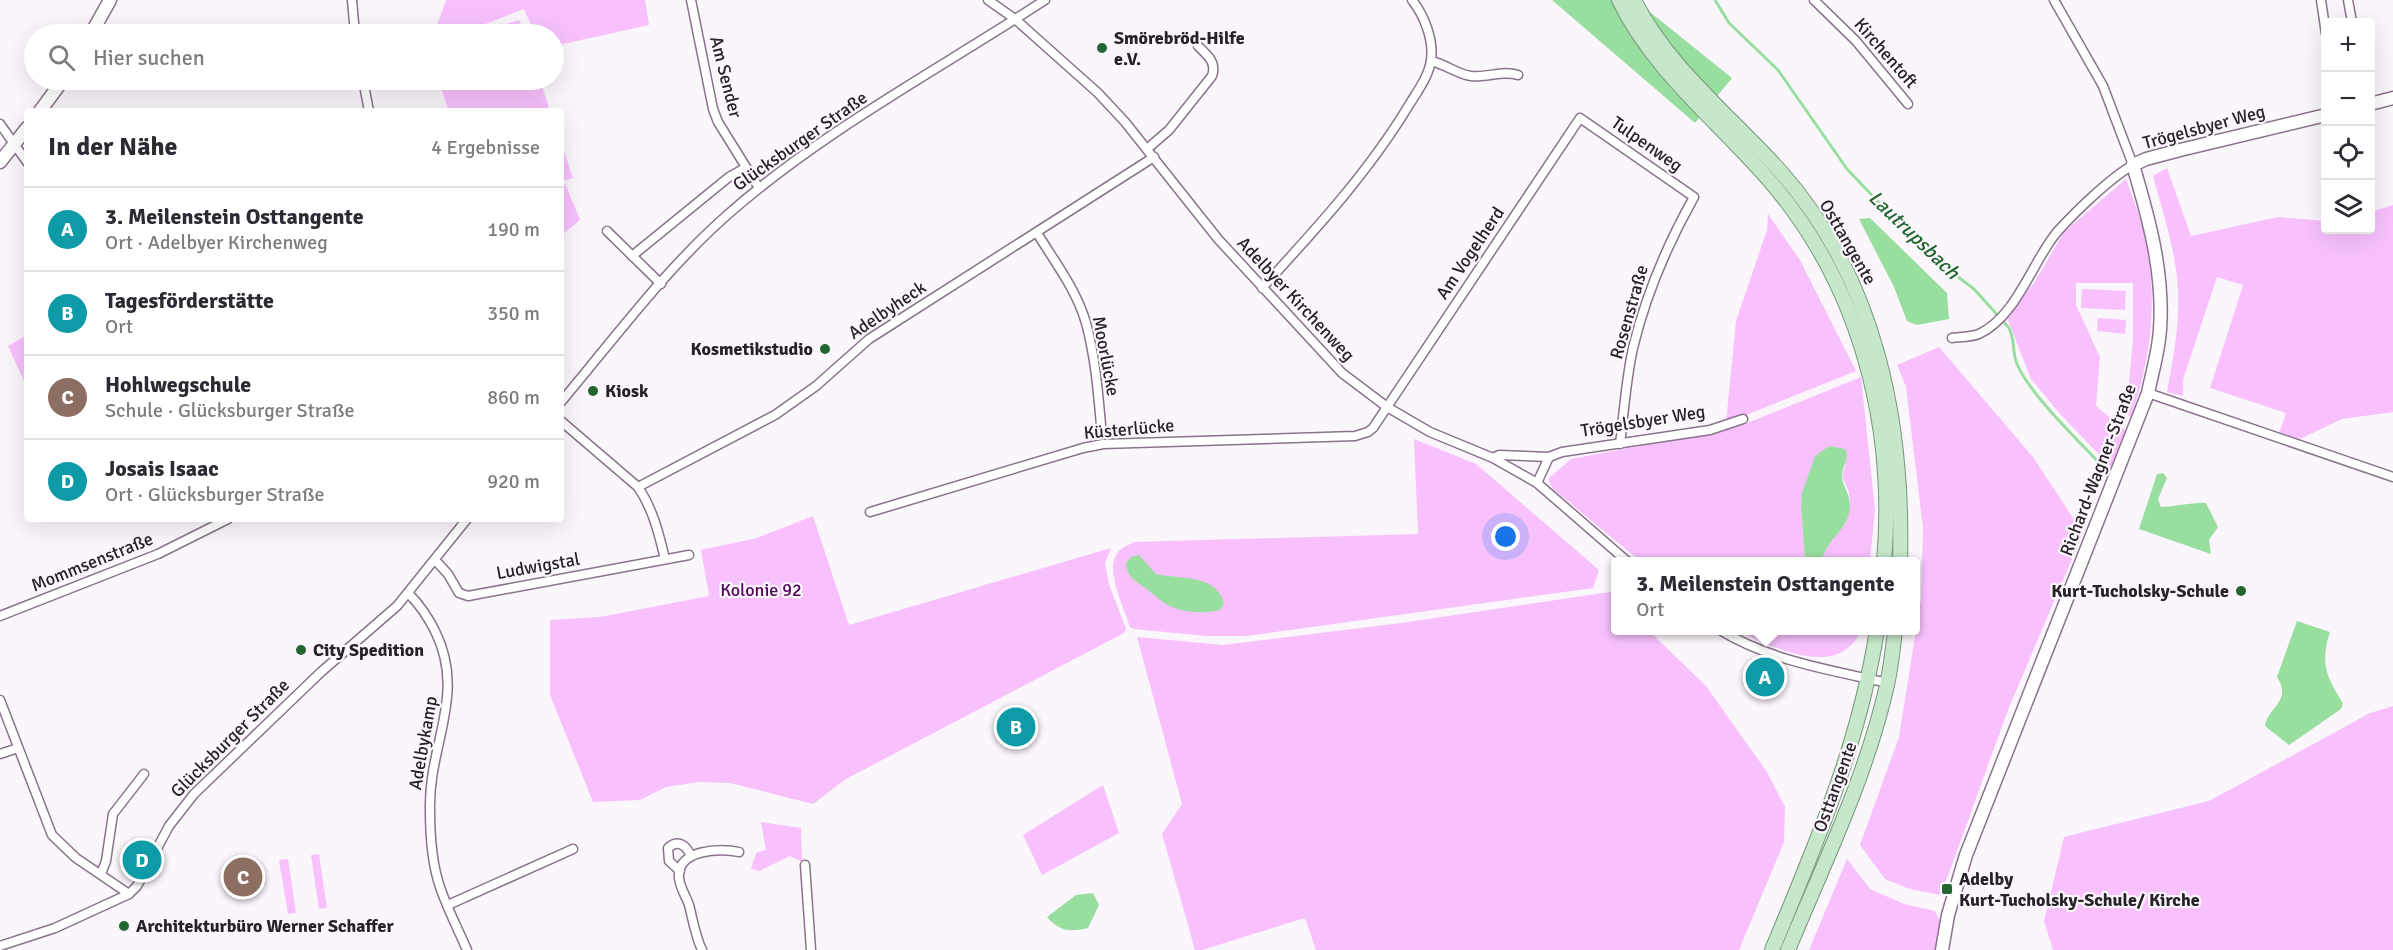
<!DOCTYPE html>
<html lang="de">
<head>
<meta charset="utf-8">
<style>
  :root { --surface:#fff; --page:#f7f7f7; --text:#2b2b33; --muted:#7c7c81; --line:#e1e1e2; --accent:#0f766e }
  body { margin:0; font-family:Signika,sans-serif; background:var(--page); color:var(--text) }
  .controls { position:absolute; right:18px; top:18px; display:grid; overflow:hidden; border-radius:6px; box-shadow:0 6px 24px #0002 }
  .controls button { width:54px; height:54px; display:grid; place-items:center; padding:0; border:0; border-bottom:2px solid var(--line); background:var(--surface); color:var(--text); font:30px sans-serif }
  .you { position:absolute; left:1506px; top:537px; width:21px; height:21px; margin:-15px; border:4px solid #fff; border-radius:50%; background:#1a73e8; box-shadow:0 0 0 9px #1a73e833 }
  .badge { display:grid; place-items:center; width:39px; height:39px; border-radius:50%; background:var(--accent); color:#fff; font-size:20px; font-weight:700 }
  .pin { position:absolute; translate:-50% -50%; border:3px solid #fff; box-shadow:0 2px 6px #0006 }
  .popup { position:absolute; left:1611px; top:557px; width:309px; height:78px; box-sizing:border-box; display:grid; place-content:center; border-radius:6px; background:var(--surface); filter:drop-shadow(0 2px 4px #0005); font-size:20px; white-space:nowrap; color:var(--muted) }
  .popup b { font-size:22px; color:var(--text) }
  .popup::after { content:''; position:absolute; left:50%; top:100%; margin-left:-12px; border:12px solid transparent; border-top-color:var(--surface) }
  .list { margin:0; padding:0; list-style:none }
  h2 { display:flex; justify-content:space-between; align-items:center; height:78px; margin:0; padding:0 24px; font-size:26px }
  h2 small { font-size:20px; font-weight:400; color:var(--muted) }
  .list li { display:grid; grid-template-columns:39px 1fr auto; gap:18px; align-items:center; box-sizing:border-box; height:84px; padding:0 24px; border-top:2px solid var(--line) }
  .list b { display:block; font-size:22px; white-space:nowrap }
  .list p { margin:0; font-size:20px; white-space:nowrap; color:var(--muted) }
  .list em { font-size:20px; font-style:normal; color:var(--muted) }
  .icon { flex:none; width:33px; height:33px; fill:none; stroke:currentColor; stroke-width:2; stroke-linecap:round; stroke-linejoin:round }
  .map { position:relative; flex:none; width:2393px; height:950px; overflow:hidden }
  .search { position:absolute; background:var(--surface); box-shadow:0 6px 24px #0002; left:24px; top:24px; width:540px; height:66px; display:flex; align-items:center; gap:15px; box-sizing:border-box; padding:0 21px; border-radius:33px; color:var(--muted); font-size:22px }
  .panel { position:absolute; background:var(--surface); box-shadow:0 6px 24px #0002; left:24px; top:108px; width:540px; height:414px; border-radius:6px }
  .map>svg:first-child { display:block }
</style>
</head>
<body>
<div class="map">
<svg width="2393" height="950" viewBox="0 0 2393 950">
  <rect width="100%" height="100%" fill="#fbf6fc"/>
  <g fill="#f8c1fe">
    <path d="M446,0H645L649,25L554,46V34H535L524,9L459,34H437L436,28Z"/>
    <path d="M519,20L524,34H476Z"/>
    <path d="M438,80H540L550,111H449Z"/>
    <path d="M561,142L573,178L561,182Z"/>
    <path d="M2167,168L2191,236L2278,217L2325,221L2326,230H2370L2371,212L2393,205V412L2342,419L2300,439L2279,433L2286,413L2210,388L2243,285L2217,277L2183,380V396L2167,392C2173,358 2180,324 2178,290C2176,251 2163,213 2153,176Z"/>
    <path d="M2126,179C2133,199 2141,219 2146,240C2158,301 2151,359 2131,417L2126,413L2133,339V283H2076V305L2100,357L2096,406L2126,431L2111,467L2061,415L2031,379L2006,315L2034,283L2064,232Z"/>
    <path d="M565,183L580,220L561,236V185Z"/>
    <path d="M1768,214L1800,260L1856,371L1726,423L1736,321L1767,230Z"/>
    <path d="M2082,289L2126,291L2125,310L2081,308Z"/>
    <path d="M2098,318L2126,320L2125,334L2097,331Z"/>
    <path d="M27,335V388L8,346Z"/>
    <path d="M1939,347L2033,457L2083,533L2008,710L1941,895L1910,889L1885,879L1860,845L1899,737L1921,599L1923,528L1906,387L1897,365Z"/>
    <path d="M1861,377L1875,510L1870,561H1822L1824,552L1831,540L1845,524L1850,502L1849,492L1842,476L1846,463L1801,506L1805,561H1640L1553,489L1548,479L1571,459L1725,430L1745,424Z"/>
    <path d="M1414,439L1476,464L1599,570L1593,588L1247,636H1207L1134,629L1130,627C1124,608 1104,568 1118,552C1121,548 1129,545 1134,542L1418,534Z"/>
    <path d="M813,516L849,625L1111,548L1105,563L1109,584L1126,629L1124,633L846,779L813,804L730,783L699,782L666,787L640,800L593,802L550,695V620L600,617L709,596L701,550L757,538Z"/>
    <path d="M1610,592L1615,597V630L1649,631L1706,686L1767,772L1785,807L1784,842L1739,950H1316L1305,918L1202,950H1195L1162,834L1182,804L1137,637L1223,645L1401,623Z"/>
    <path d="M1738,631H1861C1838,680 1775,648 1738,631Z"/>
    <path d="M2393,706V950H2053L2044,921L2064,837L2209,801L2370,713Z"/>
    <path d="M1103,785L1119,833L1042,875L1023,835Z"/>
    <path d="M761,822L801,828L802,862L790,856L759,871L751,869L756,853L766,850Z"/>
    <path d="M319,854L327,908L319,909L311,855Z"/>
    <path d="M288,859L296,913L288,914L279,860Z"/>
    <path d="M1847,859L1870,889L1904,904L1935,911L1940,921L1937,950H1809Z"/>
  </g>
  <g fill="#98de9f">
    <path d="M1552,0H1635L1732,78L1695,123Z"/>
    <path d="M1870,218L1947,293L1949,319L1917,325L1907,321L1894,287L1859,219Z"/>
    <path d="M1829,446L1845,449C1850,459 1842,466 1842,476C1842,488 1853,494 1849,513C1845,532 1826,540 1822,561H1805L1801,506L1802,493L1815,456Z"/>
    <path d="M2163,473L2167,478L2158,499L2161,507C2173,507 2196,502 2206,503L2218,527L2209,540L2211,554L2139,529L2157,474Z"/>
    <path d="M1139,555L1156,574C1181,580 1215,573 1224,603L1220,610C1205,614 1182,613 1168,605C1161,602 1155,595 1149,591C1138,582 1127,579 1126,563L1131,557Z"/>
    <path d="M2297,621L2330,632C2320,662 2326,677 2343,703L2341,709L2289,745L2265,726C2267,708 2293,701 2277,677Z"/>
    <path d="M1093,893L1099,905L1088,928C1070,932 1060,932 1047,917L1076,895Z"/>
  </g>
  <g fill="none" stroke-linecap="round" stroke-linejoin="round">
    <path stroke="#98de9f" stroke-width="3" d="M1715,0L1729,23L1778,70L1847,169L1906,231L1911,233L1928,247L1934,259L1974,289L2009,328C2015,339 2012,352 2017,364C2030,395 2081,443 2106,470"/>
    <defs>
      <g id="street">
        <path d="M352,0L355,34"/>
        <path d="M691,0L713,109L718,122L759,188"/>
        <path d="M988,0L1015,19L1098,93L1125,122L1218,239L1342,373L1387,407L1430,432L1493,458L1537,483L1628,562"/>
        <path d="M1814,0L1856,41L1908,104"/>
        <path d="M2321,0L2326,34"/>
        <path d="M2348,0L2352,22"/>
        <path d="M1431,61C1445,64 1459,75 1471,76C1487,78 1502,70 1518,75"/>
        <path d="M363,80L369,111"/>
        <path d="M0,124L27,162"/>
        <path d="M1147,149L1169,130L1212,76C1217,62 1207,55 1198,46"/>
        <path d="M607,231L661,284"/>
        <path d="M1037,233C1055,262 1077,291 1086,323C1095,356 1098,391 1101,425"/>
        <path d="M632,256L729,177L745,168"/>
        <path d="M1262,288C1315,230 1368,173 1409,105C1417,92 1429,76 1431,60C1434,40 1424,15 1412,0"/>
        <path d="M1952,338C1960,337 1971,337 1979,334C2017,316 2032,262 2057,232C2075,212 2110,178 2133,165L2103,86L2054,0"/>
        <path d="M2148,393L2393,477"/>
        <path d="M561,402C614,339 664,271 726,216C822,131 938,70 1045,0"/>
        <path d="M561,421L638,487C653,509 659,534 665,559"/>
        <path d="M1493,458L1499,455L1549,457L1562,452L1710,430L1743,419"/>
        <path d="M1537,483L1549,457"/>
        <path d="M638,487L775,415L816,386L869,339L1154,157"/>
        <path d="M870,512L1083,448L1103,444L1355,436L1368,432L1373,428L1580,118L1694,197C1667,245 1646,294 1633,348C1626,379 1624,412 1620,444"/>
        <path d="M435,560L448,574L459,593L468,596L689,555"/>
        <path d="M409,594C420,605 428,617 435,631C467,695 428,745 430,810C430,834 432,864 440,887C447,908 458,929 467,950"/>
        <path d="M0,616L158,554L228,519"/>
        <path d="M1720,630C1771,661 1830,670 1888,683"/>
        <path d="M0,700L52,835L76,858L129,894"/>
        <path d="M0,754L18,748"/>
        <path d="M805,865L811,950"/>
        <path d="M680,871L669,861L668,848C678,839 686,845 691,856"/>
        <path d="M101,874L106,861L113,814L144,774"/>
        <path d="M448,905L573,849"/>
        <path d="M0,946L55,928L129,894L137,886L169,826L194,794L321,672L397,606L467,519"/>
        <path d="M702,950C695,935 693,920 689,905C686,896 680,888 679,878C676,849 721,848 739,852"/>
      </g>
      <g id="secondary">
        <path d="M91,34L110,0"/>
        <path d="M2370,104L2393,98"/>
        <path d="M40,111L63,80"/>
        <path d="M0,162L27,128"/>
        <path d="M1942,950L1948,915L1966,855L2148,393C2152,373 2159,350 2160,329C2164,273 2149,219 2133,165L2146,159L2180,150L2326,115"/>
      </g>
      <g id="primary">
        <path d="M1619,0C1654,72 1718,121 1769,180C1860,285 1896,425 1884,562"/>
        <path d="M1634,0C1668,68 1731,116 1781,172C1876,279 1904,422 1900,562"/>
        <path d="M1772,950C1816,844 1859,745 1877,630"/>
        <path d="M1788,950C1824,863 1866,778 1887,685C1891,667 1893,648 1895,630"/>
      </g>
    </defs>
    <use href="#street" stroke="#8a738c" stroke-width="11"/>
    <use href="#secondary" stroke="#8a738c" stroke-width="15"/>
    <use href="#primary" stroke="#76977a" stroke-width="16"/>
    <use href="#street" stroke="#fff" stroke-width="8"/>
    <use href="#secondary" stroke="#fff" stroke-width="12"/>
    <use href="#primary" stroke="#c6e7c9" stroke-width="14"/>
  </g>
  <g fill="#246631" stroke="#fbf6fc" stroke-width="2">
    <circle cx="1102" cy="48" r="6"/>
    <circle cx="825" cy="349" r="6"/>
    <circle cx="593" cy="391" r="6"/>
    <circle cx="2241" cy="591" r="6"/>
    <circle cx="301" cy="650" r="6"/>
    <rect x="1941" y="883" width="12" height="12" rx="3"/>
    <circle cx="124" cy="926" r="6"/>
  </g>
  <g text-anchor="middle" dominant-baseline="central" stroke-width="4.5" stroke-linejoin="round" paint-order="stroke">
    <g font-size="18" font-weight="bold" fill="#29202a" stroke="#fbf6fc" text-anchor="start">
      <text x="1114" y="38">Smörebröd-Hilfe<tspan x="1114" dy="21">e.V.</tspan></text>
      <text x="813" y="349" text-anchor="end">Kosmetikstudio</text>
      <text x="605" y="391">Kiosk</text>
      <text x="2229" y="591" text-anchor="end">Kurt-Tucholsky-Schule</text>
      <text x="313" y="650">City Spedition</text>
      <text x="1959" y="879">Adelby<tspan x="1959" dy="21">Kurt-Tucholsky-Schule/ Kirche</tspan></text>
      <text x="136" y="926">Architekturbüro Werner Schaffer</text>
    </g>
    <g font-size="18" fill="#29202a" stroke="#fbf6fc">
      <text transform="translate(1886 53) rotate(49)">Kirchentoft</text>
      <text transform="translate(726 77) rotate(76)">Am Sender</text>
      <text transform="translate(2204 127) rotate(-15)">Trögelsbyer Weg</text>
      <text transform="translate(800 141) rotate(-35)">Glücksburger Straße</text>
      <text transform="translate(1647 144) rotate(35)">Tulpenweg</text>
      <text transform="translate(1848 242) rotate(60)">Osttangente</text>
      <text transform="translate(1470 253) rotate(-56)">Am Vogelherd</text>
      <text transform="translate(1296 299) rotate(47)">Adelbyer Kirchenweg</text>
      <text transform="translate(887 310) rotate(-34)">Adelbyheck</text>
      <text transform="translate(1629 312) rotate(-74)">Rosenstraße</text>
      <text transform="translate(1106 356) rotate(79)">Moorlücke</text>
      <text transform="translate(1643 421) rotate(-9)">Trögelsbyer Weg</text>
      <text transform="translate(1129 429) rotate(-5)">Küsterlücke</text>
      <text transform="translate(2098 470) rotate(-69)">Richard-Wagner-Straße</text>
      <text transform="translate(92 562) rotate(-22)">Mommsenstraße</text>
      <text transform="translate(538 566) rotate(-10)">Ludwigstal</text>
      <text transform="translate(230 738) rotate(-45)">Glücksburger Straße</text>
      <text transform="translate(423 743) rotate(-80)">Adelbykamp</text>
      <text transform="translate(1835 787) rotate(-70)">Osttangente</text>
    </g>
    <g font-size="18" fill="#4f0357" stroke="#fbf6fc">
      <text x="761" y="590">Kolonie 92</text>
    </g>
    <g font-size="20" font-style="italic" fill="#1e662d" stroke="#fbf6fc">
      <text transform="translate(1914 235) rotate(44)">Lautrupsbach</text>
    </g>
  </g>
</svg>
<div class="controls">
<button>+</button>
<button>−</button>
<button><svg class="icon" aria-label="locate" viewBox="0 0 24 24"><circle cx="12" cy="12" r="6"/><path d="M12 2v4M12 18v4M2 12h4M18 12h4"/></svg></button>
<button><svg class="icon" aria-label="layers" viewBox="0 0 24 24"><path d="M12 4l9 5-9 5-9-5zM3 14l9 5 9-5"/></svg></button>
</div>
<div class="you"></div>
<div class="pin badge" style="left:1765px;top:677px;background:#0f9aa8">A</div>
<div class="popup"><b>3. Meilenstein Osttangente</b>Ort</div>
<div class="pin badge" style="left:1016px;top:727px;background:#0f9aa8">B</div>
<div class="pin badge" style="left:243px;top:877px;background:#8d6e63">C</div>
<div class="pin badge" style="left:142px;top:860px;background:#0f9aa8">D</div>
<div class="search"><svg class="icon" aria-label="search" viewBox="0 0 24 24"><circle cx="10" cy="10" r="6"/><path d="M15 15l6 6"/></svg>Hier suchen</div>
<section class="panel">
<h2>In der Nähe<small>4 Ergebnisse</small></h2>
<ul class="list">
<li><span class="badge" style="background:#0f9aa8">A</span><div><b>3. Meilenstein Osttangente</b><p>Ort · Adelbyer Kirchenweg</p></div><em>190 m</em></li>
<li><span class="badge" style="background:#0f9aa8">B</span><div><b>Tagesförderstätte</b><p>Ort</p></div><em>350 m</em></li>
<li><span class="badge" style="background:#8d6e63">C</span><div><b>Hohlwegschule</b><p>Schule · Glücksburger Straße</p></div><em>860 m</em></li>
<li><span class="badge" style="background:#0f9aa8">D</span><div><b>Josais Isaac</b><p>Ort · Glücksburger Straße</p></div><em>920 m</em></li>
</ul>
</section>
</div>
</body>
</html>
